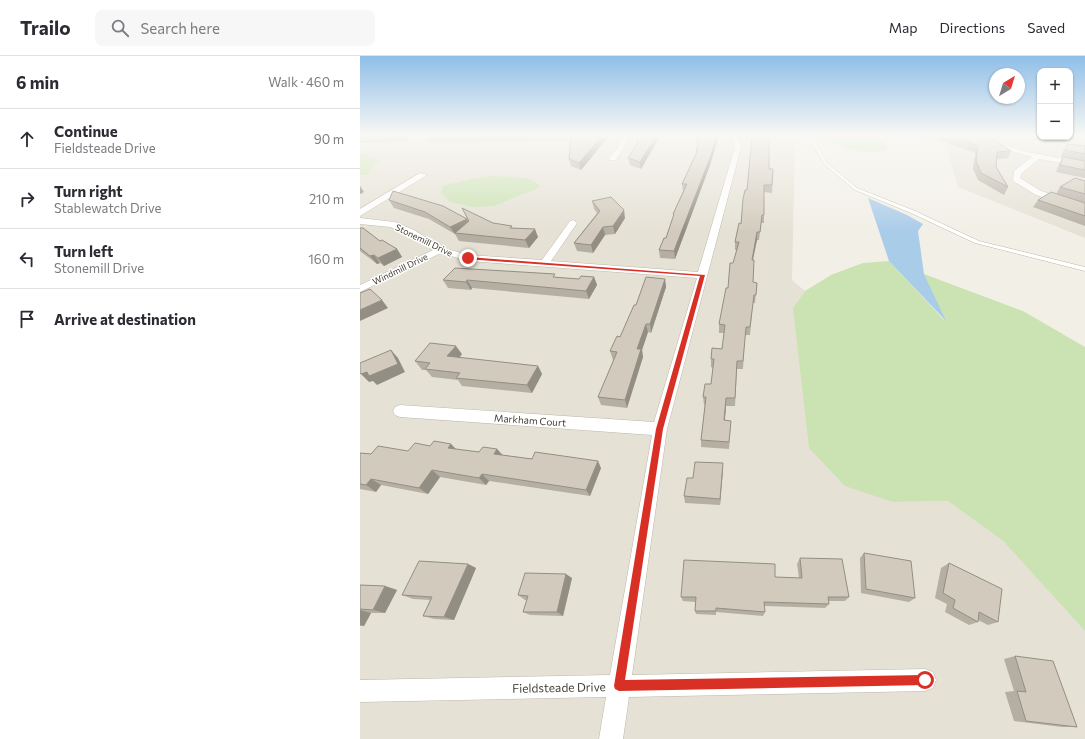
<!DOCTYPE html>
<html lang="en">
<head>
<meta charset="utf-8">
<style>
  :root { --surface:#fff; --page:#f7f7f7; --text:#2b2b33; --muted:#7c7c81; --line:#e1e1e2 }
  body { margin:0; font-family:Commissioner,sans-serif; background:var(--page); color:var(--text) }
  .controls { position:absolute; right:12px; top:12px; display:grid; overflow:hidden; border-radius:8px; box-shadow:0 1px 3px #0004 }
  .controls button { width:36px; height:36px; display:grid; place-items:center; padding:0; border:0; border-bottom:1px solid var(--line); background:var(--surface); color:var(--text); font:20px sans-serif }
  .compass { position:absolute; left:629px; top:12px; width:36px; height:36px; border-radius:50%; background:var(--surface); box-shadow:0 1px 3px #0004; rotate:38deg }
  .stop { position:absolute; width:12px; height:12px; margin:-9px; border:3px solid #d93025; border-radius:50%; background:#fff }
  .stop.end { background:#d93025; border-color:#fff; box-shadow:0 1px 4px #0008 }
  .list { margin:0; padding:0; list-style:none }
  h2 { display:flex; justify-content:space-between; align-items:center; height:52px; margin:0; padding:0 16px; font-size:17px }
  h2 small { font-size:13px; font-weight:400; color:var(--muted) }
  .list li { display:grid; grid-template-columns:26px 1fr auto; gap:12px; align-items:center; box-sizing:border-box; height:60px; padding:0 16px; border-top:1px solid var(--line) }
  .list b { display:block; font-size:15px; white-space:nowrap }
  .list p { margin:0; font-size:13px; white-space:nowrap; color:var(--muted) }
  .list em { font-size:13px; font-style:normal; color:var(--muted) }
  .icon { flex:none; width:22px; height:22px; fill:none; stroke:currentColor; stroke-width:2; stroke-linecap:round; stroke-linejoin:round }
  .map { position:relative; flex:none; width:725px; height:683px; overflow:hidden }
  header { display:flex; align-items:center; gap:24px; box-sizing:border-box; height:56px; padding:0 20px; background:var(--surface); border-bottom:1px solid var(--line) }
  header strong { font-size:19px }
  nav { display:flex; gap:22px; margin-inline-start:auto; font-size:14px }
  .search { width:280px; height:36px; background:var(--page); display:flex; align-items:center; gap:10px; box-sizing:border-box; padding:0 14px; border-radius:8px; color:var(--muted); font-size:15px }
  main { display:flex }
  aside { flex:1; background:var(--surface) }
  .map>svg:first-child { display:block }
</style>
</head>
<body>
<header>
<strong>Trailo</strong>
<div class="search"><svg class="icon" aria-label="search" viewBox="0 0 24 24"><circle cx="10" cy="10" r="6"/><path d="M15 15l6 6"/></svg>Search here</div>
<nav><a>Map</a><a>Directions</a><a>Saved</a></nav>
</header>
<main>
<aside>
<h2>6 min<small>Walk · 460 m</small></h2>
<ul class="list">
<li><svg class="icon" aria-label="ahead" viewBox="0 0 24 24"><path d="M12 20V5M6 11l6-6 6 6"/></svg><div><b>Continue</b><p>Fieldsteade Drive</p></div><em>90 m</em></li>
<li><svg class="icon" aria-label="right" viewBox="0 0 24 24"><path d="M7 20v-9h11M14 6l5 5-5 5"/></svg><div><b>Turn right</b><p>Stablewatch Drive</p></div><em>210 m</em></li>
<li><svg class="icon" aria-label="left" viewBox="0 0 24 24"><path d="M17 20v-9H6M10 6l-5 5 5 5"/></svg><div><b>Turn left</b><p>Stonemill Drive</p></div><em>160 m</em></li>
<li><svg class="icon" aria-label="arrive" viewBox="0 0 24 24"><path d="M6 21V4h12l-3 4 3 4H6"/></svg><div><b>Arrive at destination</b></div></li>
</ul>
</aside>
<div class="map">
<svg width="725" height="683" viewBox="0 0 725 683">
  <rect width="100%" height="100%" fill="#f2efe7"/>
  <g fill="#e5e1d5">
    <path d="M0,80H433L435,83L432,224L445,235L433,252L533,446L588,445L643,485L725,575V683H0Z"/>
    <path d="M561,80H725V182L598,131L586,92Z"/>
  </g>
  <g fill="#cbe2b3">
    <path d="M457,80H512L526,88L528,94C498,101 483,90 457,80Z"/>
    <path d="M0,97L19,104L7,119H0Z"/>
    <path d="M132,120C147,121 170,119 180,130L175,134L163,138L134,150L114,151L90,146L81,137L83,130L111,123Z"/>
    <path d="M529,205L584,264L564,218L663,255L725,291V575L643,485L588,445L533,446L485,430L449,392L433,252L445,235L471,219L503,207Z"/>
  </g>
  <path fill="#a9cce9" d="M508,142L547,159L563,168L558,175L564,218L586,265L529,205Z"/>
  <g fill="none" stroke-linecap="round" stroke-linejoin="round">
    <defs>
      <path id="lane" d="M448,80H452L467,107L497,132L555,155L619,185L725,211V215L615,187L551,157L495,134L465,109Z"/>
      <g id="street">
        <path d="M262,80H268L264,91L256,104H250L249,102L258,91Z"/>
        <path d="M372,80H378L381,91L307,373L272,619L565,613L573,616L576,624L573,632L565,635L269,641L263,683H239L246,641L0,646V624L250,619L292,379L40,361L35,359L33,355L35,351L40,349L294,366L337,222L108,205L81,197L0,236V229L73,194L48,178L30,171L0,168V162L35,166L54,174L83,192L109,199L182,204L210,165L213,164L217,167L191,205L338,216L375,91Z"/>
        <path d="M607,80H616L668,96L725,107V111L679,103L661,118L660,122L681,135L725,149V155L676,139L653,125L654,115L672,101L636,91Z"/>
        <path d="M60,117L67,119L0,160V153Z"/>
      </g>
    </defs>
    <use href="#lane" stroke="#bcb7aa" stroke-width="1"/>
    <use href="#street" stroke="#bcb7aa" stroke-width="1"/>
    <use href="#lane" fill="#fff" fill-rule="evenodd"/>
    <use href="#street" fill="#fff" fill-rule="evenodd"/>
  </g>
  <g fill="#b5afa3">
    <path d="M0,80H50L46,85L0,87Z"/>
    <path d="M64,80H249L221,114L211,110L209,103L210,85L67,86Z"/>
    <path d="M335,80H359L350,109L315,203L300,202L299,194L306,182L313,162V158L323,135L322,128L336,97V94L338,88Z"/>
    <path d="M573,80H623L651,95L648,102L637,103L636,111L648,131L644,139L618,124L613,113L615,97L577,83Z"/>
    <path d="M299,82L281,113L270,109L268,102L276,89Z"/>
    <path d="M708,88L725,90V122L696,116L699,108L703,101H701L703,95Z"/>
    <path d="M409,113H413L412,137L404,136V167H401L399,184H397L393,204V226L397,227L395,247H393L390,279H385L383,313H377L375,350H366L365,364L371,365L369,393L341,391V384L345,349H344L343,341L351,328L353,312L351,311V303L362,293L364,277H359V268L377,194H375V186L381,168L387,134Z"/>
    <path d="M725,125V170L673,151L678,144L696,138L700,131Z"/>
    <path d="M29,144L107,163L109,166L102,152L133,167L153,172L178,181L169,192L99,185L95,178L69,163L34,152Z"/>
    <path d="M232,145L265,162L255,178L245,179L233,197L217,195L214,187L237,157L234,153Z"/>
    <path d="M0,172L20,185L37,193L42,201L24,210L20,207L17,208L0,195Z"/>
    <path d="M234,221L237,229L229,243L112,232L111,234L88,232L83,224L196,222L219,223Z"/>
    <path d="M305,223L306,231L291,277L288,276L282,294L283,301L267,352L241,349L238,341L254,304H253L250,295L260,281L276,249Z"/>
    <path d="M102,298L99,302L178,310L182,318L172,337L102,330L98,324L72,321L66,314H62L55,305Z"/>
    <path d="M91,388L95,393L119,396L137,393L143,399L241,412L230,440L129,425L126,429L80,421L68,438L21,429L16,436L0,433V397L11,398L48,395L70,390Z"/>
    <path d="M363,407L360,449L325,447L324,440L333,422Z"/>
    <path d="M504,497L555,542L549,546L501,537L500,502Z"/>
    <path d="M440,502L489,541L485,545H469V548L465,552L405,550V556L403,560L356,556V559L336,558L335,555L336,546L323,545L321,541L415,521L439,522L437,508Z"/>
    <path d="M589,507L638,566L628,569L618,564V566L609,569L585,556L587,548L575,542L581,512Z"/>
    <path d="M108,508L116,512L94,564L74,563L63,560L70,544L53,543L42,539Z"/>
    <path d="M212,522L203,560L170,559L163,556L167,544H165L158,539Z"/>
    <path d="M0,529L25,530L37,534L25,557H11L4,570H0Z"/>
    <path d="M655,600L717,671H702L654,665L645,636L654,635L644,603Z"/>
  </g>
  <g fill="#938e84">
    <path d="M43,80H50L46,85Z"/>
    <path d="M242,80H249L221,114L219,107Z"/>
    <path d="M296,80H299V82L281,113L280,106Z"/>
    <path d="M357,80H359L350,109L315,203L314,195Z"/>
    <path d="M0,130L4,136L0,138Z"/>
    <path d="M264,154L265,162L255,178L253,170Z"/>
    <path d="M107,163L111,171L95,177V178L90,171Z"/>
    <path d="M243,171L245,179L233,197L231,189Z"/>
    <path d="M175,173L178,181L169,192L165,184Z"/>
    <path d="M397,176V184L391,212L392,204Z"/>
    <path d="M37,193L42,201L24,210L18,202Z"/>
    <path d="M14,199L20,207L17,208L10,200Z"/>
    <path d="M234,221L237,229L229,243L226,235Z"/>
    <path d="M305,223L306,231L291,277L290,268Z"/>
    <path d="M107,224L112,232L111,234L106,226Z"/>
    <path d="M22,244L28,252L0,265V254Z"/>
    <path d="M286,268L288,276L282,294L283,301L267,352L265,344L277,293Z"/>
    <path d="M96,290L102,298L94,309L87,300Z"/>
    <path d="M31,294L38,302L45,316L17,329L13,325L9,326L1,318Z"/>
    <path d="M178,310L182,318L172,337L167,329Z"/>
    <path d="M366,342V350L364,372V364Z"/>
    <path d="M91,388L98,395L88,392Z"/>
    <path d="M137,393L143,400L134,398Z"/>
    <path d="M238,405L241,412L230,440L226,434Z"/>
    <path d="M363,407V414L360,449V443Z"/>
    <path d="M72,414L80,421L68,438L59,432Z"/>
    <path d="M122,418L129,425L126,429L119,422Z"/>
    <path d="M11,423L21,429L16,436L6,429Z"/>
    <path d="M108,508L116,512L94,564L84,561Z"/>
    <path d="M206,518L212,522L203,560L197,556Z"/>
    <path d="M25,530L37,534L25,557L13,554Z"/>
    <path d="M0,554L11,557L4,570L0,569Z"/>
  </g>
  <g fill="#d2cbbd" stroke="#938e84">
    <path d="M211,80H242L219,107L209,103Z"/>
    <path d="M279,80H296L280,106L268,102L276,89Z"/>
    <path d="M337,80H357L350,102L314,195L299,194L304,182H306L314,158H313L327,128H322L338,94H336L339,85Z"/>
    <path d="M392,80H409V113H413L412,129H404V159H402L400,176H397L392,204H394L393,226L397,227L396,239H394L390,271H386L383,305H377L375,342H366L364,364L371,365L369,386L341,384L346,341H343L345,328H351L354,303H351L352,292L362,293L365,269L359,268L366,232H368L370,207H373L379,186H375L379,167L381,168L383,143L385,134H387Z"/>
    <path d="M590,80H623L633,83L651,95L637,96L636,111L648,131L621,117L616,105L618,90Z"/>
    <path d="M708,88L725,90V98L705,94Z"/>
    <path d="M703,101L725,105V114L700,109Z"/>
    <path d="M715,122L725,125V138L700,131Z"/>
    <path d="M33,135L83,150L107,163L90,171L65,156L29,144Z"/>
    <path d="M691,136L725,147V160L678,144Z"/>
    <path d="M251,141L264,154L253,170L243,171L231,189L214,187L240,155L232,145Z"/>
    <path d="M102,152L133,167L152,170L150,172L175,173L165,184L95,177L109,165Z"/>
    <path d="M0,172H3L20,185L22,184L37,193L18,202L14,199L10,200L0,192Z"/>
    <path d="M95,212L195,218L193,221L219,223L221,220L234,221L226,235L107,224L106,226L83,224Z"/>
    <path d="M286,221L305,223L290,268H286L277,293H281L265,344L238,341L257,296L250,295L257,280L260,281L274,249H276Z"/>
    <path d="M10,233L22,244L0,254V237Z"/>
    <path d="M70,287L96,290L87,300L178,310L167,329L96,322L100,317L65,313L70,307L55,305Z"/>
    <path d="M31,294L38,308L9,320L7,316L1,318L0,317V307Z"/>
    <path d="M74,385L91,388L88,392L119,396L123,391L137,393L134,398L172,403L175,396L238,405L226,434L122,418L119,422L72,414L59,432L11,423L6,429L0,428V397L11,398L18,390L48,395L55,387L70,390Z"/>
    <path d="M335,406L363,407L360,443L324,440L327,422H333Z"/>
    <path d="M504,497L551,505L555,542L506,533Z"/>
    <path d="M440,502L482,503L489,541H468L469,548L404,546L405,556L356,552V555H335L336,541H321L324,504L415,508V521L442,522Z"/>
    <path d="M59,505L108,508L84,561L63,560L72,541L42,539Z"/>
    <path d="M589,507L642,533L638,566L619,556L618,566L593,552L595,544L583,537Z"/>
    <path d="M165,517L206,518L197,556H163L168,540L158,539Z"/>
    <path d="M0,529L25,530L13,554L0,553Z"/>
    <path d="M655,600L693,605L717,671L666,665L657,635L666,636Z"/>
  </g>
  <linearGradient id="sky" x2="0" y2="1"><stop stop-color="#8fbee8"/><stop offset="0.45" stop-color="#f9f8f4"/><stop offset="1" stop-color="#f9f8f4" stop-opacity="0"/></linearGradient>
  <rect width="725" height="176" fill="url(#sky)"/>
  <path fill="#d93025" d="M108,201L345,219L303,373L265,624L565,619L569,620L570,624L569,628L565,629L259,635L255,633L254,630L296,373L340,220L106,203Z"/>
  <g text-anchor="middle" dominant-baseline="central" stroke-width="3" stroke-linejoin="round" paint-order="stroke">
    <g font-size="9" fill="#443f36" stroke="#fff">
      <text transform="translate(64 184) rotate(26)">Stonemill Drive</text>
      <text transform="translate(40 213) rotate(-26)">Windmill Drive</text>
    </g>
    <g font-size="10" fill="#443f36" stroke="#fff">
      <text transform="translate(170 364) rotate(4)">Markham Court</text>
    </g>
    <g font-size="12" fill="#443f36" stroke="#fff">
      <text transform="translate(199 631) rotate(-1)">Fieldsteade Drive</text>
    </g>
  </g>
</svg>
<div class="controls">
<button>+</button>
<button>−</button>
</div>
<svg class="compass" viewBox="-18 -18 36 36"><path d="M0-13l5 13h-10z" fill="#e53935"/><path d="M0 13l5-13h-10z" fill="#7c7c81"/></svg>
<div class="stop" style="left:565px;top:624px"></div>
<div class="stop end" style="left:108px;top:202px"></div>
</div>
</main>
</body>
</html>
